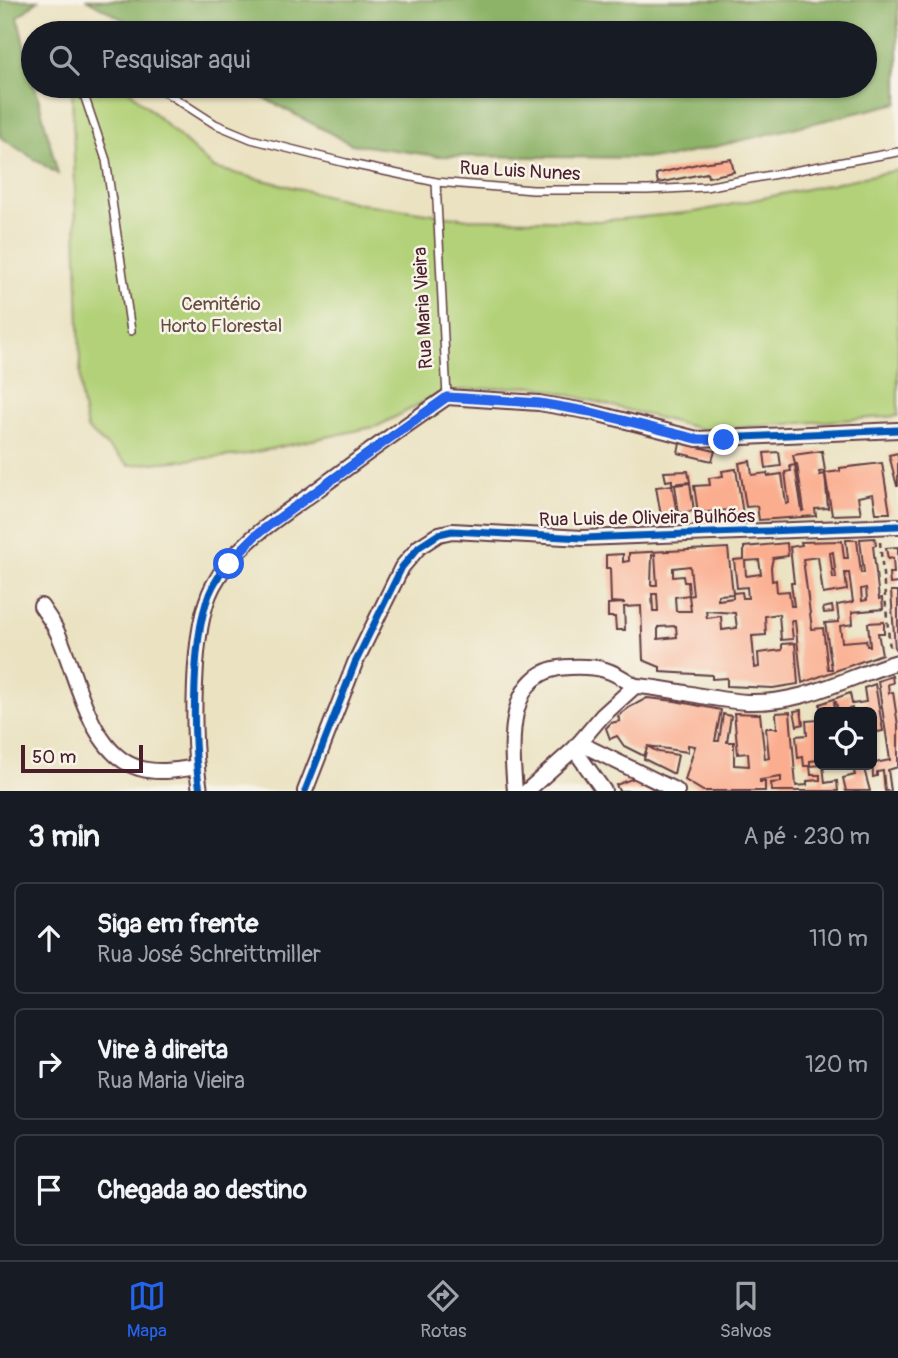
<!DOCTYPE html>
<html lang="pt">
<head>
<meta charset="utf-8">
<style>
  :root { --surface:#171b24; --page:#242831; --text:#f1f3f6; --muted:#9ea1a6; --line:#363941; --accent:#2563eb }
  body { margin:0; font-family:Pangolin,sans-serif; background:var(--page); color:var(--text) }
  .controls { position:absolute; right:21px; bottom:21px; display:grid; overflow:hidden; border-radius:10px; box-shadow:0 2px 5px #0004 }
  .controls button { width:63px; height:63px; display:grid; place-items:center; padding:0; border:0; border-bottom:2px solid var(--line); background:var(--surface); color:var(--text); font:35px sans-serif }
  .scale { position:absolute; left:21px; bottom:18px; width:122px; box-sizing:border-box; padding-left:7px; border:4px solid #4a1f2b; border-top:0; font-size:19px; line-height:24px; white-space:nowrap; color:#4a1f2b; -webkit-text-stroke:5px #f7f3e8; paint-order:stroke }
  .stop { position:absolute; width:21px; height:21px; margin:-16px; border:5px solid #2563eb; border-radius:50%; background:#fff }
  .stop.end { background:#2563eb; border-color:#fff; box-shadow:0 2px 7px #0008 }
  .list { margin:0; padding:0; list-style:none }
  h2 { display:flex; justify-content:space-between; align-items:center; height:91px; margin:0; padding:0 28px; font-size:30px }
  h2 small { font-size:23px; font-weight:400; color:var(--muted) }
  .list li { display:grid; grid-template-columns:46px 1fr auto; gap:21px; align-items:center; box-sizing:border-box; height:112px; margin:0 14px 14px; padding:0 14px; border:2px solid var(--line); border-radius:10px }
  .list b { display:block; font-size:26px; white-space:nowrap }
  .list p { margin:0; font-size:23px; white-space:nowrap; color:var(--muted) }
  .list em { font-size:23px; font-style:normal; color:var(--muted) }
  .icon { flex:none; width:38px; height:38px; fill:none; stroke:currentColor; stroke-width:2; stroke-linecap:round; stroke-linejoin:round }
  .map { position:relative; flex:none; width:898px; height:791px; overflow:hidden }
  .search { position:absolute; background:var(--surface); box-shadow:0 2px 5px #0004; left:21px; right:21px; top:21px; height:77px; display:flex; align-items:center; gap:18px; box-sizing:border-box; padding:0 24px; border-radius:38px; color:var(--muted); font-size:26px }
  .sheet { height:469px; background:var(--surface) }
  nav { display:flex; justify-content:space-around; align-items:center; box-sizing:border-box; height:98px; border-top:2px solid var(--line); background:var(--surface); font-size:19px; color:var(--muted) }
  nav a { display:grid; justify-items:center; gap:4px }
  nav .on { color:var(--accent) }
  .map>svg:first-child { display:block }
</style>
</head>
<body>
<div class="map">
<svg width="898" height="791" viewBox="0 0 898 791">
  <rect width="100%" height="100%" fill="#f7f3e8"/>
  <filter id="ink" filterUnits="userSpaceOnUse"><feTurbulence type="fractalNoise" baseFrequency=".0143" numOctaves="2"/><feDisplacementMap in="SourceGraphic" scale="14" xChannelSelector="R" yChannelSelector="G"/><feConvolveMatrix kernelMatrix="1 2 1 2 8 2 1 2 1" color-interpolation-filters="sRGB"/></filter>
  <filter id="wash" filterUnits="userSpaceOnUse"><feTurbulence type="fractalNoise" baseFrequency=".00686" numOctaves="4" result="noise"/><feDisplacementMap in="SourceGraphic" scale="28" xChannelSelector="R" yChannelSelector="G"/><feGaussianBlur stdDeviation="1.57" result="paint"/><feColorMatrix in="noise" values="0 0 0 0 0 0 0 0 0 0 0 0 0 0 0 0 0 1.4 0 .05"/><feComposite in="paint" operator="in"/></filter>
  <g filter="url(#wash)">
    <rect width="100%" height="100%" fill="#eae2c1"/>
    <path fill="#b2d178" stroke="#7e7852" stroke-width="2" d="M72,86H124L214,168L357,203L468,219L599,221L695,212L898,170V416L705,430L535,386L445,391L378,426L242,455L129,465L87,429L81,397Z"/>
    <g fill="#8db368" stroke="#6c694a" stroke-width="2">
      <path d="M0,0H38L18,17L33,86H35L58,174L0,137Z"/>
      <path d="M88,0H898V103L668,158L437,156L351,144L241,86H865V33H147Z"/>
    </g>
    <g id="blocks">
      <g fill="#fbad8f" fill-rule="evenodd">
        <path d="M731,159L734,172L708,177L707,173L658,183L656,174L701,163Z"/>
        <path d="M680,443L715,451L712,461L678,453Z"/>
        <path d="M822,451L825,471L819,472L820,475L825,474L828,508L815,509L816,516L759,520L757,506L746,507L739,463L750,461L752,475L767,473L768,476L782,474L786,504L789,503L785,472L791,471L790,466L795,465L802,511L804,510L797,464H795L793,455Z"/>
        <path d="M779,452L781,466L766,468L764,453Z"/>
        <path d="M898,453V486H897L889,455Z"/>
        <path d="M882,463L890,513H876L873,494L858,497L861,514L832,515L825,473L840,471V468Z"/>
        <path d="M736,469L744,521L730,522L728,510L698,513L694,486L710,485L709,478L723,476L722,471Z"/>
        <path d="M688,471L690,482L672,484V480L666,481L664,472Z"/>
        <path d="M690,483L694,511L679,513L675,485Z"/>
        <path d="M672,485L677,514L661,516L656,487Z"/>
        <path d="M875,538L876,545L873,546L879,599L882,598L883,609L852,612L853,624L840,626L842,642L866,640L867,646H870L868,623L884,622V633H878L882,654L802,683L795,621H791L793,639L781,640L779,614L765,616L766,635L752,636L755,668L759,667L758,653L782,650V644L795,643L798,684L773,688L727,686V678L712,679V675L660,672V667L643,660L641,606L624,607L625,630H616L615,617H608V604L625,603L611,602L610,568H606V555L623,554V562L629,561V553L728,548L733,594L718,595V600L733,598V593L742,592L743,598H748L747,587L737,588L734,560L744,559V547L787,543L788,556L773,558L771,567L772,581L776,580L777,592L789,591L791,606H794L791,583H794L790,547L802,545L801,542L842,541L844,558H848L846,540H857L861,573H864L860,539ZM833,552L836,578H833L830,553ZM655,554L657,585H651L652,555ZM818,557L823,594L847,590L845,573H849L853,602L837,605L839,622L825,623L832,669H828L823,628L812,629L803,559ZM759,560L761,574L746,576L745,561ZM690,566L693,595L689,596L691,611H676L675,597L689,595L688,582H684L683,576L673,577V568ZM866,588L867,600L862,601L861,589ZM652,594H657L658,611H653ZM706,611L735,613L737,628L722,630L721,616L707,618ZM676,626L677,637L658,639V627Z"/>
        <path d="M898,547V583L890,584L889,573H894L893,558L888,559L886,548Z"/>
        <path d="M891,591H898V648L895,649Z"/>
        <path d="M832,606L833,612L824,613L823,608Z"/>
        <path d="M892,676L893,683L888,684L889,693L893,692L898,725V767L888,770L891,791H885L883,771L877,772V776L873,777L872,750L875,763L890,760L878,681Z"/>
        <path d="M875,684L883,731L872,733V712H853L852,708L849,709L850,712H838L836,702H834L835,711L821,712L820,704L850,693L852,704L866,702L864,688Z"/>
        <path d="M647,698L675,701L721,710L715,741H719L723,714L731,716L727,742H734V765L749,766L748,753L738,754L734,713L760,714L765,759L769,758L766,728H777L776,713L790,712L796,786L807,785V781L820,780V775H811L810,766L823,765L825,783L837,781L838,791H772L771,783L781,782V777L760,780V782H765V791H703L685,780L695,746L688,745V752L647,746L658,752L678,755L674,774L644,759L647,748L644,756L624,746L617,736L610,739L606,728L611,723L620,721L618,716L630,707Z"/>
        <path d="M801,710L803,724L797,726L794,711Z"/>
        <path d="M819,720V760L810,761V766H804L803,757L798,758L796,736L807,735L806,721Z"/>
        <path d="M863,765L870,791H846L843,778L855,775L853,767Z"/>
        <path d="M634,778L650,787L657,791H619L616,785Z"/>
      </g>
    </g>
  </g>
  <g filter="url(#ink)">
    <use href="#blocks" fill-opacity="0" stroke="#623c42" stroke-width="2"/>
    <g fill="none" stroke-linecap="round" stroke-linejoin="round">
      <defs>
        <g id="lane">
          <path d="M81,86L106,160L131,331"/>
          <path d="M156,86L215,124L251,139L346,163L436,182L533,190H648L705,187L898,152"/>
          <path d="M436,182L447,397"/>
        </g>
        <g id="street">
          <path d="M41,606C47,615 54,624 58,634C77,674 89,754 139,768C158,774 178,770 197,767"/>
          <path d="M579,743L677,791"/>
          <path d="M574,749L604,791"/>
          <path d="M200,791C192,743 190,629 213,586C234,545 277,519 313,493C357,460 402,428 447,397L539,403L591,412L697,439L898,430"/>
          <path d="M305,791L355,663L402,567L419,547L439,534L452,531L583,538L898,526"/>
          <path d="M515,791C511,744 504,668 570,667C600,666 610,669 635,686"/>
          <path d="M527,791L574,749L602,716L635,686C673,688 709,700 747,702C805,704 846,677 898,662"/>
        </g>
      </defs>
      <use href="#lane" stroke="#623c42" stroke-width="10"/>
      <use href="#street" stroke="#623c42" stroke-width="18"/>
      <path stroke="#623c42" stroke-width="2.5" stroke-dasharray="5 5" stroke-linecap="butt" d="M880,542L890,650"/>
      <use href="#lane" stroke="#fff" stroke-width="7"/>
      <use href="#street" stroke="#fff" stroke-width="14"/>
      <defs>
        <g id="cycleway">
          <path d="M200,791C192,743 190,629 213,586C234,545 277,519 313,493C357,460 402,428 447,397L539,403L591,412L697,439L898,430"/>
          <path d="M305,791L355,663L402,567L419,547L439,534L452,531L583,538L898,526"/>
        </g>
      </defs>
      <use href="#cycleway" stroke="#f7f3e8" stroke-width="11"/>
      <use href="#cycleway" stroke="#0057b8" stroke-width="7"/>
    </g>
  </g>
  <g fill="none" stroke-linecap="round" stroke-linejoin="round" filter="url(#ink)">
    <path stroke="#2563eb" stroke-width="9" d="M229,564L256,535L447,397L539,403L591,412L697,439L724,440"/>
  </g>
  <g text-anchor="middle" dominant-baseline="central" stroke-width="5" stroke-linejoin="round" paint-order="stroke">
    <g font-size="19" fill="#4a1f2b" stroke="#f7f3e8">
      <text transform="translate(520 171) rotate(3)">Rua Luis Nunes</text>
      <text transform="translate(423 308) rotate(-93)">Rua Maria Vieira</text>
      <text transform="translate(647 518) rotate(-1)">Rua Luis de Oliveira Bulhões</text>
    </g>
    <g font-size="19" fill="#644c3e" stroke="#f7f3e8">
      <text x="221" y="304">Cemitério<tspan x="221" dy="22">Horto Florestal</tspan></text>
    </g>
  </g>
</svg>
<div class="controls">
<button><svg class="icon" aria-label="locate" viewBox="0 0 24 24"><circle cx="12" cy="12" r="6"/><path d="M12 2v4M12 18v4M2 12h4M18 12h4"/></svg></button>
</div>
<div class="scale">50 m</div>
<div class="stop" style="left:229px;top:564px"></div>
<div class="stop end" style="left:724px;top:440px"></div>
<div class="search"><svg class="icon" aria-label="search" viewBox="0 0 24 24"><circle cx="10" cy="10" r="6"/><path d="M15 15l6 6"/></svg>Pesquisar aqui</div>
</div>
<section class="sheet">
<h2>3 min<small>A pé · 230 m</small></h2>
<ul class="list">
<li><svg class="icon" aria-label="ahead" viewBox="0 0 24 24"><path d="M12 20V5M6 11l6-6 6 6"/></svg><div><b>Siga em frente</b><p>Rua José Schreittmiller</p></div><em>110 m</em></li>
<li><svg class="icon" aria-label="right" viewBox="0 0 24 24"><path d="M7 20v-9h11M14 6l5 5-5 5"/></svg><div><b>Vire à direita</b><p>Rua Maria Vieira</p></div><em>120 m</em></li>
<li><svg class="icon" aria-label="arrive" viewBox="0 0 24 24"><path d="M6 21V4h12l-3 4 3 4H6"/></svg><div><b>Chegada ao destino</b></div></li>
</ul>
</section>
<nav>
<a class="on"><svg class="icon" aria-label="map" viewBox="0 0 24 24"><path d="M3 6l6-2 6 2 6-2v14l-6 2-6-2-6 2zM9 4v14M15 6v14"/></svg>Mapa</a>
<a><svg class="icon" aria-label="directions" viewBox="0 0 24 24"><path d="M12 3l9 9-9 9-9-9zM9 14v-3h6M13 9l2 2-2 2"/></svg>Rotas</a>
<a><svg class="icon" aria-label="saved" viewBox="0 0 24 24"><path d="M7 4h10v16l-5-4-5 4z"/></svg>Salvos</a>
</nav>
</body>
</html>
